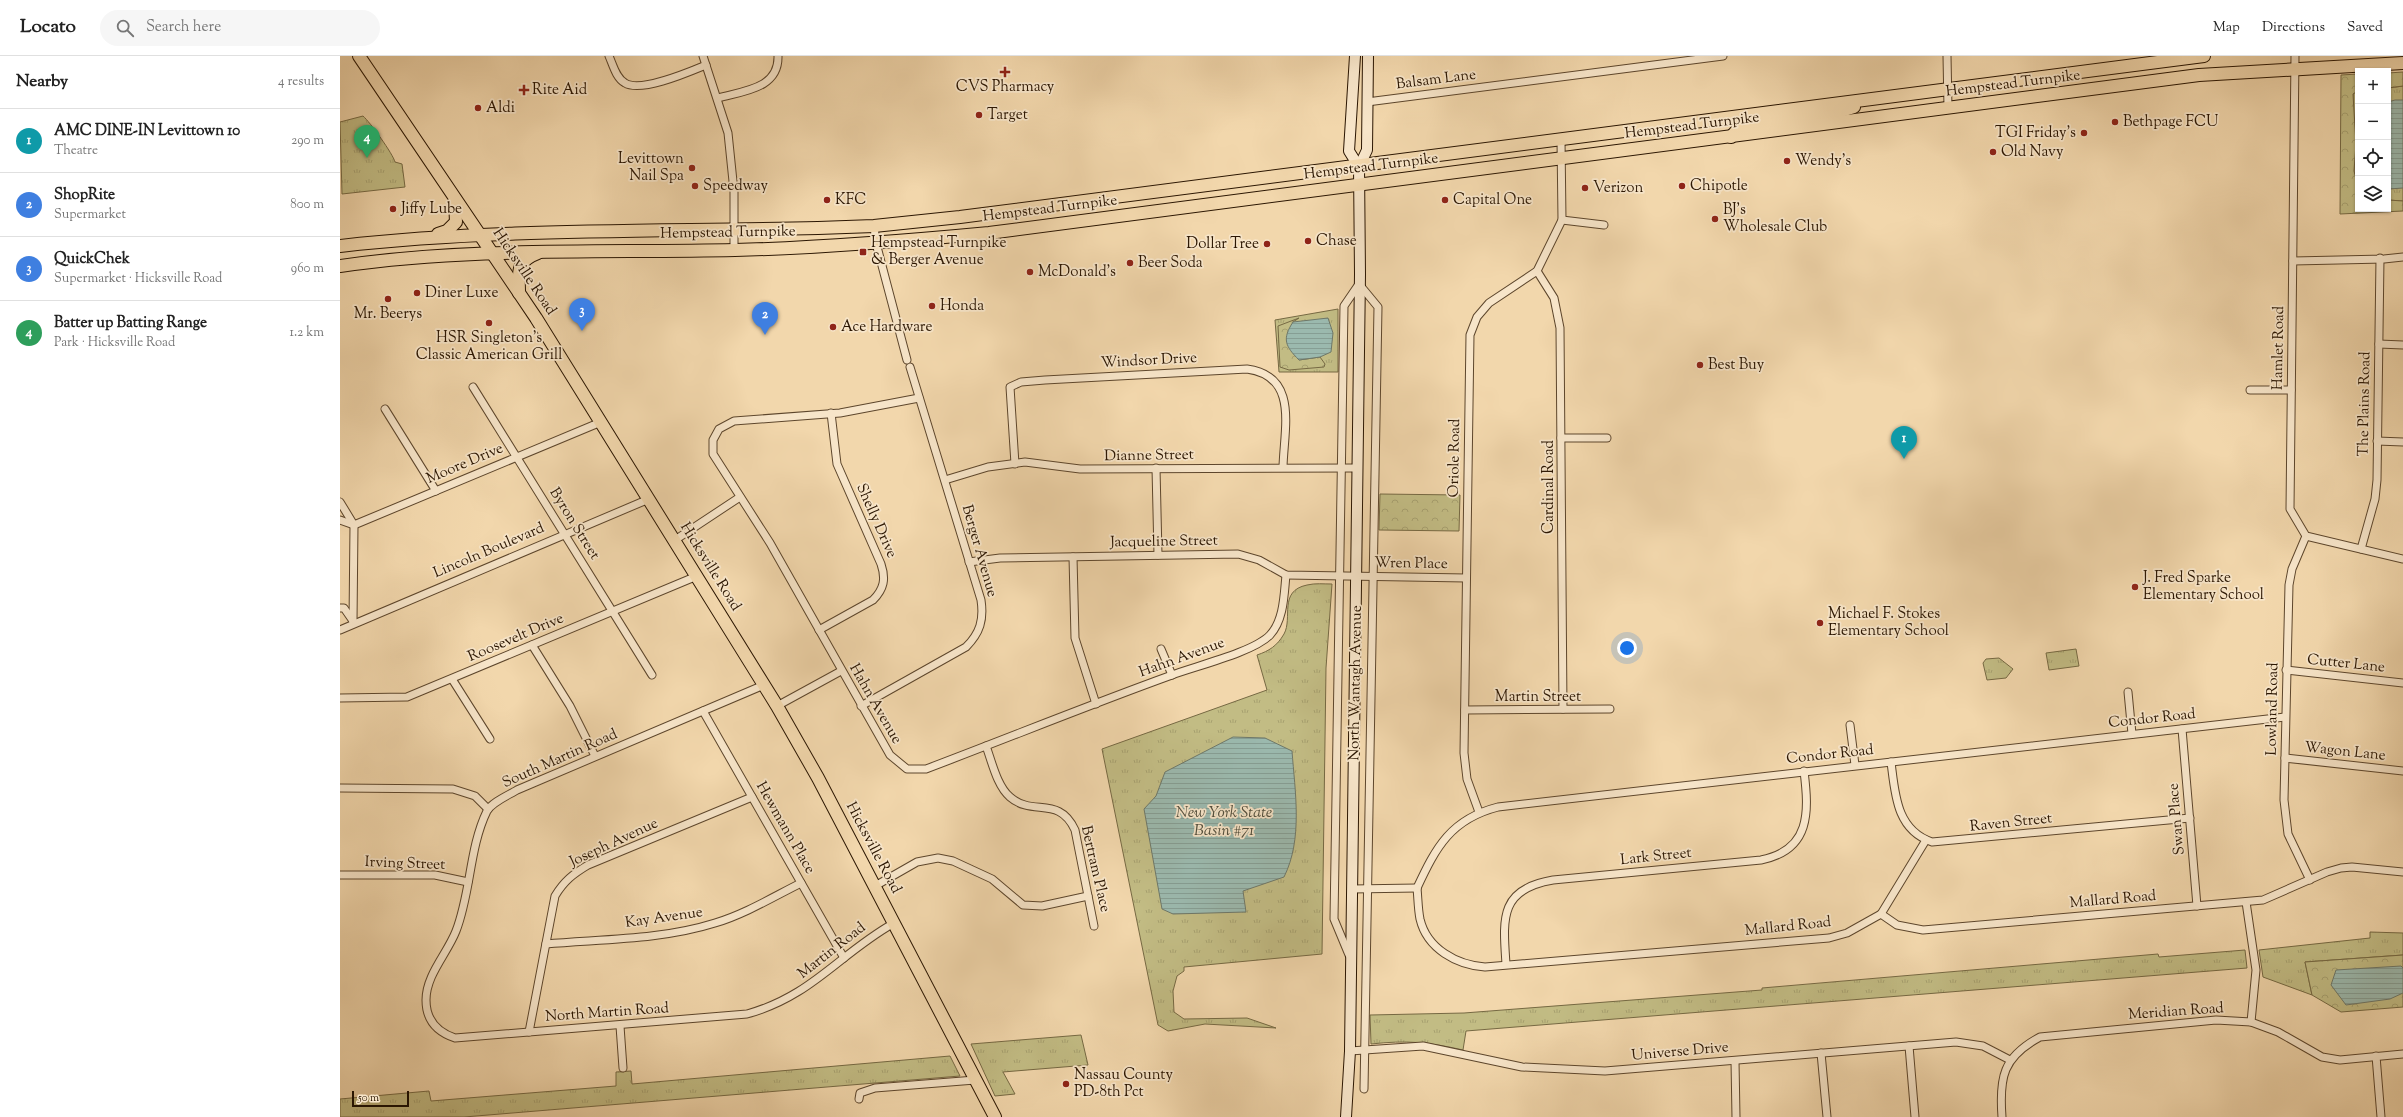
<!DOCTYPE html>
<html lang="en">
<head>
<meta charset="utf-8">
<style>
  :root { --surface:#fff; --page:#f6f6f6; --text:#222; --muted:#767676; --line:#e0e0e0; --accent:#8f2418 }
  body { margin:0; font-family:"Sorts Mill Goudy",serif; background:var(--page); color:var(--text) }
  .controls { position:absolute; right:12px; top:12px; display:grid; overflow:hidden; border-radius:0px; box-shadow:0 1px 3px #0004 }
  .controls button { width:36px; height:36px; display:grid; place-items:center; padding:0; border:0; border-bottom:1px solid var(--line); background:var(--surface); color:var(--text); font:20px sans-serif }
  .scale { position:absolute; left:12px; bottom:10px; width:57px; box-sizing:border-box; padding-left:4px; border:2px solid #2b1602; border-top:0; font-size:11px; line-height:14px; white-space:nowrap; color:#2b1602; -webkit-text-stroke:3px #f7e5c9; paint-order:stroke }
  .you { position:absolute; left:1287px; top:592px; width:14px; height:14px; margin:-10px; border:3px solid #fff; border-radius:50%; background:#1a73e8; box-shadow:0 0 0 6px #1a73e833 }
  .badge { display:grid; place-items:center; width:26px; height:26px; border-radius:50%; background:var(--accent); color:#fff; font-size:13px; font-weight:700 }
  .pin { position:absolute; translate:-50% -33px; filter:drop-shadow(0 1px 2px #0008) }
  .pin::after { content:''; position:absolute; top:21px; width:14px; height:12px; background:inherit; clip-path:polygon(0 0,100% 0,50% 100%) }
  .list { margin:0; padding:0; list-style:none }
  h2 { display:flex; justify-content:space-between; align-items:center; height:52px; margin:0; padding:0 16px; font-size:17px }
  h2 small { font-size:13px; font-weight:400; color:var(--muted) }
  .list li { display:grid; grid-template-columns:26px 1fr auto; gap:12px; align-items:center; box-sizing:border-box; height:64px; padding:0 16px; border-top:1px solid var(--line) }
  .list b { display:block; font-size:15px; white-space:nowrap }
  .list p { margin:0; font-size:13px; white-space:nowrap; color:var(--muted) }
  .list em { font-size:13px; font-style:normal; color:var(--muted) }
  .icon { flex:none; width:22px; height:22px; fill:none; stroke:currentColor; stroke-width:2; stroke-linecap:round; stroke-linejoin:round }
  .map { position:relative; flex:none; width:2063px; height:1061px; overflow:hidden }
  header { display:flex; align-items:center; gap:24px; box-sizing:border-box; height:56px; padding:0 20px; background:var(--surface); border-bottom:1px solid var(--line) }
  header strong { font-size:19px }
  nav { display:flex; gap:22px; margin-inline-start:auto; font-size:14px }
  .search { width:280px; height:36px; background:var(--page); display:flex; align-items:center; gap:10px; box-sizing:border-box; padding:0 14px; border-radius:22px; color:var(--muted); font-size:15px }
  main { display:flex }
  aside { flex:1; background:var(--surface) }
  .map>svg:first-child { display:block }
</style>
</head>
<body>
<header>
<strong>Locato</strong>
<div class="search"><svg class="icon" aria-label="search" viewBox="0 0 24 24"><circle cx="10" cy="10" r="6"/><path d="M15 15l6 6"/></svg>Search here</div>
<nav><a>Map</a><a>Directions</a><a>Saved</a></nav>
</header>
<main>
<aside>
<h2>Nearby<small>4 results</small></h2>
<ul class="list">
<li><span class="badge" style="background:#0f9aa8">1</span><div><b>AMC DINE-IN Levittown 10</b><p>Theatre</p></div><em>290 m</em></li>
<li><span class="badge" style="background:#3f7fe0">2</span><div><b>ShopRite</b><p>Supermarket</p></div><em>800 m</em></li>
<li><span class="badge" style="background:#3f7fe0">3</span><div><b>QuickChek</b><p>Supermarket · Hicksville Road</p></div><em>960 m</em></li>
<li><span class="badge" style="background:#2e9e5b">4</span><div><b>Batter up Batting Range</b><p>Park · Hicksville Road</p></div><em>1.2 km</em></li>
</ul>
</aside>
<div class="map">
<svg width="2063" height="1061" viewBox="0 0 2063 1061">
  <defs>
    <pattern id="grass-tufts" width="24" height="20" patternUnits="userSpaceOnUse"><rect width="24" height="20" fill="#c2bc84"/><path d="M3 7l-1-3M5 7V3M7 7l1-3M15 17l-1-3M17 17v-4M19 17l1-3" fill="none" stroke="#a7a170"/></pattern>
    <pattern id="forest-crowns" width="20" height="18" patternUnits="userSpaceOnUse"><rect width="20" height="18" fill="#c2bc84"/><path d="M2 6a3 3 0 1 1 6 0M12 15a3 3 0 1 1 6 0" fill="none" stroke="#a7a170"/></pattern>
    <pattern id="water-rules" width="6" height="5" patternUnits="userSpaceOnUse"><rect width="6" height="5" fill="#9bb9ae"/><path d="M0 2.5h6" fill="none" stroke="#869e94"/></pattern>
  </defs>
  <rect width="100%" height="100%" fill="#f2d7ac"/>
  <filter id="stains"><feTurbulence type="fractalNoise" baseFrequency=".005" numOctaves="4"/><feColorMatrix values="0 0 0 0 .2 0 0 0 0 .09 0 0 0 0 .02 0 0 0 .5 -.17"/></filter>
  <radialGradient id="worn" r=".72"><stop offset=".6" stop-color="#630" stop-opacity="0"/><stop offset="1" stop-color="#630" stop-opacity=".3"/></radialGradient>
  <g fill="url(#grass-tufts)" stroke="#766943">
    <path d="M2063,30V145L2048,144V32Z"/>
    <path d="M2016,35H2018V131L2014,115L2016,88L2013,55V38Z"/>
    <path d="M23,60C30,66 53,98 55,106L62,108L65,131L2,138L0,66Z"/>
    <path d="M998,253V316H939L935,264Z"/>
    <path d="M992,528L986,612L982,898L844,911V915L837,920L833,935L834,956L844,963L907,962L936,972L865,968L828,975L818,969L762,693L927,634L917,599C929,595 937,590 944,578C953,562 938,535 967,529C975,527 984,528 992,528Z"/>
    <path d="M1736,593L1739,610L1709,614L1706,597Z"/>
    <path d="M1659,602L1673,613L1666,622L1647,624L1643,607L1646,603Z"/>
    <path d="M2030,876L2063,877V899L1965,906L1972,939L1923,921L1919,894L2030,882Z"/>
    <path d="M1905,894L1907,912L1126,975L1123,994C1088,986 1067,984 1031,988L1030,959L1124,957L1422,934V932L1818,898L1819,901Z"/>
    <path d="M741,979L748,1009L663,1016L675,1038L655,1040L631,988Z"/>
    <path d="M610,1000L620,1020L124,1061H0V1043L89,1035L91,1045L276,1030V1016L291,1015L292,1028Z"/>
  </g>
  <g fill="url(#forest-crowns)" stroke="#766943">
    <path d="M2063,16V30L2048,32V17Z"/>
    <path d="M2018,18V35L2013,38L2016,88L2014,115L2018,131V153H2048V144L2063,145V155L2000,158L2001,19Z"/>
    <path d="M959,262L953,266L959,304L980,301L985,308L984,311L949,314L940,311L938,270Z"/>
    <path d="M1040,438L1120,439L1119,475L1039,474Z"/>
    <path d="M2063,899V951L2001,956L1972,939L1965,906Z"/>
  </g>
  <g fill="url(#water-rules)" stroke="#6e7869">
    <path d="M2055,44H2063V132L2049,133L2048,46Z"/>
    <path d="M988,262L993,277L991,296L980,301L959,304C945,290 942,283 953,266Z"/>
    <path d="M893,681L925,682L952,695C955,736 963,783 944,821L903,835L906,856L833,858L822,853L804,753L816,740L825,716Z"/>
    <path d="M2061,910L2063,912V937L2050,943L2006,949L1991,929L1996,914Z"/>
  </g>
  <g fill="none" stroke-linecap="round" stroke-linejoin="round">
    <defs>
      <g id="minor">
        <path d="M269,0C273,9 276,22 285,27C301,37 349,16 366,9"/>
        <path d="M363,0L388,77L394,135V194"/>
        <path d="M1607,0L1608,52"/>
        <path d="M1955,0L1950,453L1966,480L2063,503"/>
        <path d="M378,42C403,35 439,33 438,0"/>
        <path d="M1027,46L1383,0"/>
        <path d="M1222,164L1264,169"/>
        <path d="M534,170L536,187L567,304"/>
        <path d="M1953,205L2044,203L2063,201"/>
        <path d="M1197,215L1214,242L1220,272L1223,653"/>
        <path d="M2039,288L2063,289"/>
        <path d="M133,331L312,619"/>
        <path d="M1910,334H1951"/>
        <path d="M579,342L500,357L394,365L379,373L373,384V398L430,487L550,699L567,713H586C668,682 749,649 832,619C856,610 914,596 930,579C944,564 944,539 946,519"/>
        <path d="M45,353L96,435"/>
        <path d="M1221,382H1267"/>
        <path d="M2037,385L2063,386"/>
        <path d="M675,408L670,331L681,326L705,324L907,313C959,320 944,372 943,411"/>
        <path d="M816,412L818,499"/>
        <path d="M605,424L648,411L685,406L740,413L1016,412"/>
        <path d="M0,446L14,469L13,566"/>
        <path d="M0,464L14,469L261,366"/>
        <path d="M1966,480L1952,513L1949,529L1944,744L1948,778L1970,824"/>
        <path d="M335,484L400,441"/>
        <path d="M2021,493L2035,443L2037,424L2040,202"/>
        <path d="M733,501L735,582L756,648"/>
        <path d="M629,506L660,502L898,498L919,504L946,519L1126,522"/>
        <path d="M0,552H4L13,565"/>
        <path d="M0,574L309,443"/>
        <path d="M479,574L533,544C544,533 546,523 541,508L497,408L491,357"/>
        <path d="M192,589L230,650L255,700"/>
        <path d="M821,593L832,619"/>
        <path d="M1946,614L2063,627"/>
        <path d="M112,623L150,683"/>
        <path d="M424,629L177,734C169,739 152,746 147,755C129,792 131,837 116,875C107,898 86,919 86,944C86,964 97,976 115,982L407,958C472,940 499,898 554,867"/>
        <path d="M1788,636L1792,678"/>
        <path d="M0,642L67,641L357,520"/>
        <path d="M437,650L501,615"/>
        <path d="M521,650L626,591C640,577 644,564 641,544L570,311"/>
        <path d="M1125,654L1270,653"/>
        <path d="M363,655L504,902"/>
        <path d="M1510,669L1515,709"/>
        <path d="M1842,673L1857,850"/>
        <path d="M646,690C652,706 657,730 670,741C693,761 719,739 735,774L754,870"/>
        <path d="M1945,702L2063,715"/>
        <path d="M1551,706C1555,737 1556,774 1592,786L1850,762"/>
        <path d="M0,732L113,733L135,740L148,753"/>
        <path d="M1139,756L1127,723L1124,697L1130,279L1137,261L1149,247L1197,215L1222,164L1221,84"/>
        <path d="M0,819H95L128,826"/>
        <path d="M535,830L577,806L598,802L613,805L652,823L683,849L702,850L748,840"/>
        <path d="M1077,832C1078,842 1078,853 1080,863C1087,893 1117,909 1145,911L1489,882L1507,877L1541,858L1557,869L1583,874L1923,844L1987,816L2001,812L2012,811L2063,816"/>
        <path d="M1077,832C1096,791 1111,763 1158,751L1945,661"/>
        <path d="M1012,833L1077,832"/>
        <path d="M1906,846L1916,914L1911,966"/>
        <path d="M1541,858L1586,784"/>
        <path d="M206,888C262,883 321,884 375,867C405,858 433,841 461,827"/>
        <path d="M1009,899L994,863L1004,250L1019,228L1038,251L1024,1033"/>
        <path d="M1166,908C1163,863 1159,833 1213,824L1421,804C1471,794 1469,756 1464,715"/>
        <path d="M280,970L283,1012"/>
        <path d="M189,976L215,840C224,825 233,818 248,809L412,741"/>
        <path d="M1569,990L1575,1061"/>
        <path d="M1010,995L1083,990L1182,1011L1265,1015L1616,986L1643,990L1670,1004"/>
        <path d="M1481,997L1487,1061"/>
        <path d="M2036,1000L2041,1061"/>
        <path d="M1395,1005L1396,1061"/>
        <path d="M519,1043L520,1037L535,1032L635,1024"/>
        <path d="M1662,1061C1659,1021 1663,1001 1700,981L1876,964L1911,966L1938,976L1982,1001L2000,1004L2063,998"/>
      </g>
      <g id="secondary">
        <path d="M1015,0L1009,95L1019,111"/>
        <path d="M1006,1061L1010,995L1020,218L1019,111L1027,94L1028,0"/>
      </g>
      <g id="primary">
        <path d="M19,0L196,262L437,650L478,722L655,1061"/>
        <path d="M1391,81L1399,72L1406,69L1491,58L1514,51"/>
        <path d="M98,178L107,175L116,166L115,145"/>
        <path d="M0,190C159,172 319,176 478,172L534,170L620,161L1864,0"/>
        <path d="M0,210C131,191 263,197 395,194C480,192 564,185 649,177L1859,19L2063,7"/>
        <path d="M179,237C179,216 175,206 198,197"/>
      </g>
    </defs>
    <use href="#minor" stroke="#5d462c" stroke-width="9"/>
    <use href="#secondary" stroke="#2b1602" stroke-width="12"/>
    <use href="#primary" stroke="#2b1602" stroke-width="14"/>
    <use href="#minor" stroke="#f7e5c9" stroke-width="7"/>
    <use href="#secondary" stroke="#f7e5c9" stroke-width="10"/>
    <use href="#primary" stroke="#f2d7ac" stroke-width="12"/>
  </g>
  <g fill="#8f2418" stroke="#f7e5c9" stroke-width="1.5">
    <path d="M663 10h4v4h4v4h-4v4h-4v-4h-4v-4h4z"/>
    <path d="M182 28h4v4h4v4h-4v4h-4v-4h-4v-4h4z"/>
    <circle cx="138" cy="52" r="4"/>
    <circle cx="639" cy="59" r="4"/>
    <circle cx="1775" cy="66" r="4"/>
    <circle cx="1744" cy="77" r="4"/>
    <circle cx="1653" cy="96" r="4"/>
    <circle cx="1447" cy="105" r="4"/>
    <circle cx="352" cy="112" r="4"/>
    <circle cx="355" cy="130" r="4"/>
    <circle cx="1342" cy="130" r="4"/>
    <circle cx="1245" cy="132" r="4"/>
    <circle cx="487" cy="144" r="4"/>
    <circle cx="1105" cy="144" r="4"/>
    <circle cx="53" cy="153" r="4"/>
    <circle cx="1375" cy="163" r="4"/>
    <circle cx="968" cy="185" r="4"/>
    <circle cx="927" cy="188" r="4"/>
    <rect x="519" y="192" width="8" height="8" rx="2"/>
    <circle cx="790" cy="207" r="4"/>
    <circle cx="690" cy="216" r="4"/>
    <circle cx="77" cy="237" r="4"/>
    <circle cx="48" cy="243" r="4"/>
    <circle cx="592" cy="250" r="4"/>
    <circle cx="149" cy="267" r="4"/>
    <circle cx="493" cy="271" r="4"/>
    <circle cx="1360" cy="309" r="4"/>
    <circle cx="1795" cy="531" r="4"/>
    <circle cx="1480" cy="567" r="4"/>
    <circle cx="726" cy="1028" r="4"/>
  </g>
  <g text-anchor="middle" dominant-baseline="central" stroke-width="3.5" stroke-linejoin="round" paint-order="stroke">
    <g font-size="15" fill="#2b1602" stroke="#f7e5c9">
      <text transform="translate(1096 24) rotate(-7)">Balsam Lane</text>
      <text transform="translate(1673 28) rotate(-7)">Hempstead Turnpike</text>
      <text transform="translate(1352 70) rotate(-7)">Hempstead Turnpike</text>
      <text transform="translate(1031 111) rotate(-7)">Hempstead Turnpike</text>
      <text transform="translate(710 153) rotate(-7)">Hempstead Turnpike</text>
      <text transform="translate(388 177) rotate(-1)">Hempstead Turnpike</text>
      <text transform="translate(184 216) rotate(56)">Hicksville Road</text>
      <text transform="translate(1939 292) rotate(-89)">Hamlet Road</text>
      <text transform="translate(809 305) rotate(-3)">Windsor Drive</text>
      <text transform="translate(2025 348) rotate(-89)">The Plains Road</text>
      <text transform="translate(809 400) rotate(-1)">Dianne Street</text>
      <text transform="translate(1115 402) rotate(-89)">Oriole Road</text>
      <text transform="translate(125 408) rotate(-23)">Moore Drive</text>
      <text transform="translate(1209 431) rotate(-90)">Cardinal Road</text>
      <text transform="translate(536 465) rotate(66)">Shelly Drive</text>
      <text transform="translate(234 468) rotate(58)">Byron Street</text>
      <text transform="translate(824 486) rotate(-1)">Jacqueline Street</text>
      <text transform="translate(149 495) rotate(-23)">Lincoln Boulevard</text>
      <text transform="translate(639 495) rotate(74)">Berger Avenue</text>
      <text transform="translate(1071 508) rotate(1)">Wren Place</text>
      <text transform="translate(370 511) rotate(58)">Hicksville Road</text>
      <text transform="translate(176 582) rotate(-23)">Roosevelt Drive</text>
      <text transform="translate(842 602) rotate(-20)">Hahn Avenue</text>
      <text transform="translate(2006 608) rotate(6)">Cutter Lane</text>
      <text transform="translate(1016 627) rotate(-89)">North Wantagh Avenue</text>
      <text x="1198" y="641">Martin Street</text>
      <text transform="translate(535 648) rotate(60)">Hahn Avenue</text>
      <text transform="translate(1933 653) rotate(-89)">Lowland Road</text>
      <text transform="translate(1812 663) rotate(-6)">Condor Road</text>
      <text transform="translate(2005 696) rotate(6)">Wagon Lane</text>
      <text transform="translate(1490 699) rotate(-6)">Condor Road</text>
      <text transform="translate(220 703) rotate(-24)">South Martin Road</text>
      <text transform="translate(1837 763) rotate(-95)">Swan Place</text>
      <text transform="translate(1671 767) rotate(-6)">Raven Street</text>
      <text transform="translate(445 772) rotate(60)">Hewmann Place</text>
      <text transform="translate(274 787) rotate(-25)">Joseph Avenue</text>
      <text transform="translate(533 792) rotate(62)">Hicksville Road</text>
      <text transform="translate(1316 801) rotate(-6)">Lark Street</text>
      <text transform="translate(65 808) rotate(2)">Irving Street</text>
      <text transform="translate(755 813) rotate(77)">Bertram Place</text>
      <text transform="translate(1773 844) rotate(-5)">Mallard Road</text>
      <text transform="translate(324 862) rotate(-8)">Kay Avenue</text>
      <text transform="translate(1448 871) rotate(-6)">Mallard Road</text>
      <text transform="translate(492 895) rotate(-38)">Martin Road</text>
      <text transform="translate(1836 956) rotate(-4)">Meridian Road</text>
      <text transform="translate(267 957) rotate(-4)">North Martin Road</text>
      <text transform="translate(1340 996) rotate(-5)">Universe Drive</text>
    </g>
    <g font-size="15" fill="#2b1602" stroke="#f7e5c9" text-anchor="start">
      <text x="665" y="31" text-anchor="middle">CVS Pharmacy</text>
      <text x="192" y="34">Rite Aid</text>
      <text x="146" y="52">Aldi</text>
      <text x="647" y="59">Target</text>
      <text x="1783" y="66">Bethpage FCU</text>
      <text x="1736" y="77" text-anchor="end">TGI Friday's</text>
      <text x="1661" y="96">Old Navy</text>
      <text x="344" y="103" text-anchor="end">Levittown<tspan x="344" dy="17">Nail Spa</tspan></text>
      <text x="1455" y="105">Wendy's</text>
      <text x="363" y="130">Speedway</text>
      <text x="1350" y="130">Chipotle</text>
      <text x="1253" y="132">Verizon</text>
      <text x="495" y="144">KFC</text>
      <text x="1113" y="144">Capital One</text>
      <text x="61" y="153">Jiffy Lube</text>
      <text x="1383" y="154">BJ's<tspan x="1383" dy="17">Wholesale Club</tspan></text>
      <text x="976" y="185">Chase</text>
      <text x="531" y="187">Hempstead Turnpike<tspan x="531" dy="17">&amp; Berger Avenue</tspan></text>
      <text x="919" y="188" text-anchor="end">Dollar Tree</text>
      <text x="798" y="207">Beer Soda</text>
      <text x="698" y="216">McDonald's</text>
      <text x="85" y="237">Diner Luxe</text>
      <text x="600" y="250">Honda</text>
      <text x="48" y="258" text-anchor="middle">Mr. Beerys</text>
      <text x="501" y="271">Ace Hardware</text>
      <text x="149" y="282" text-anchor="middle">HSR Singleton's<tspan x="149" dy="17">Classic American Grill</tspan></text>
      <text x="1368" y="309">Best Buy</text>
      <text x="1803" y="522">J. Fred Sparke<tspan x="1803" dy="17">Elementary School</tspan></text>
      <text x="1488" y="558">Michael F. Stokes<tspan x="1488" dy="17">Elementary School</tspan></text>
      <text x="734" y="1019">Nassau County<tspan x="734" dy="17">PD-8th Pct</tspan></text>
    </g>
    <g font-size="16" font-style="italic" fill="#524f3e" stroke="#f7e5c9">
      <text x="884" y="757">New York State<tspan x="884" dy="18">Basin #71</tspan></text>
    </g>
  </g>
  <rect width="100%" height="100%" filter="url(#stains)"/>
  <rect width="100%" height="100%" fill="url(#worn)"/>
</svg>
<div class="controls">
<button>+</button>
<button>−</button>
<button><svg class="icon" aria-label="locate" viewBox="0 0 24 24"><circle cx="12" cy="12" r="6"/><path d="M12 2v4M12 18v4M2 12h4M18 12h4"/></svg></button>
<button><svg class="icon" aria-label="layers" viewBox="0 0 24 24"><path d="M12 4l9 5-9 5-9-5zM3 14l9 5 9-5"/></svg></button>
</div>
<div class="scale">50 m</div>
<div class="you"></div>
<div class="pin badge" style="left:1564px;top:403px;background:#0f9aa8">1</div>
<div class="pin badge" style="left:425px;top:279px;background:#3f7fe0">2</div>
<div class="pin badge" style="left:242px;top:275px;background:#3f7fe0">3</div>
<div class="pin badge" style="left:27px;top:102px;background:#2e9e5b">4</div>
</div>
</main>
</body>
</html>
